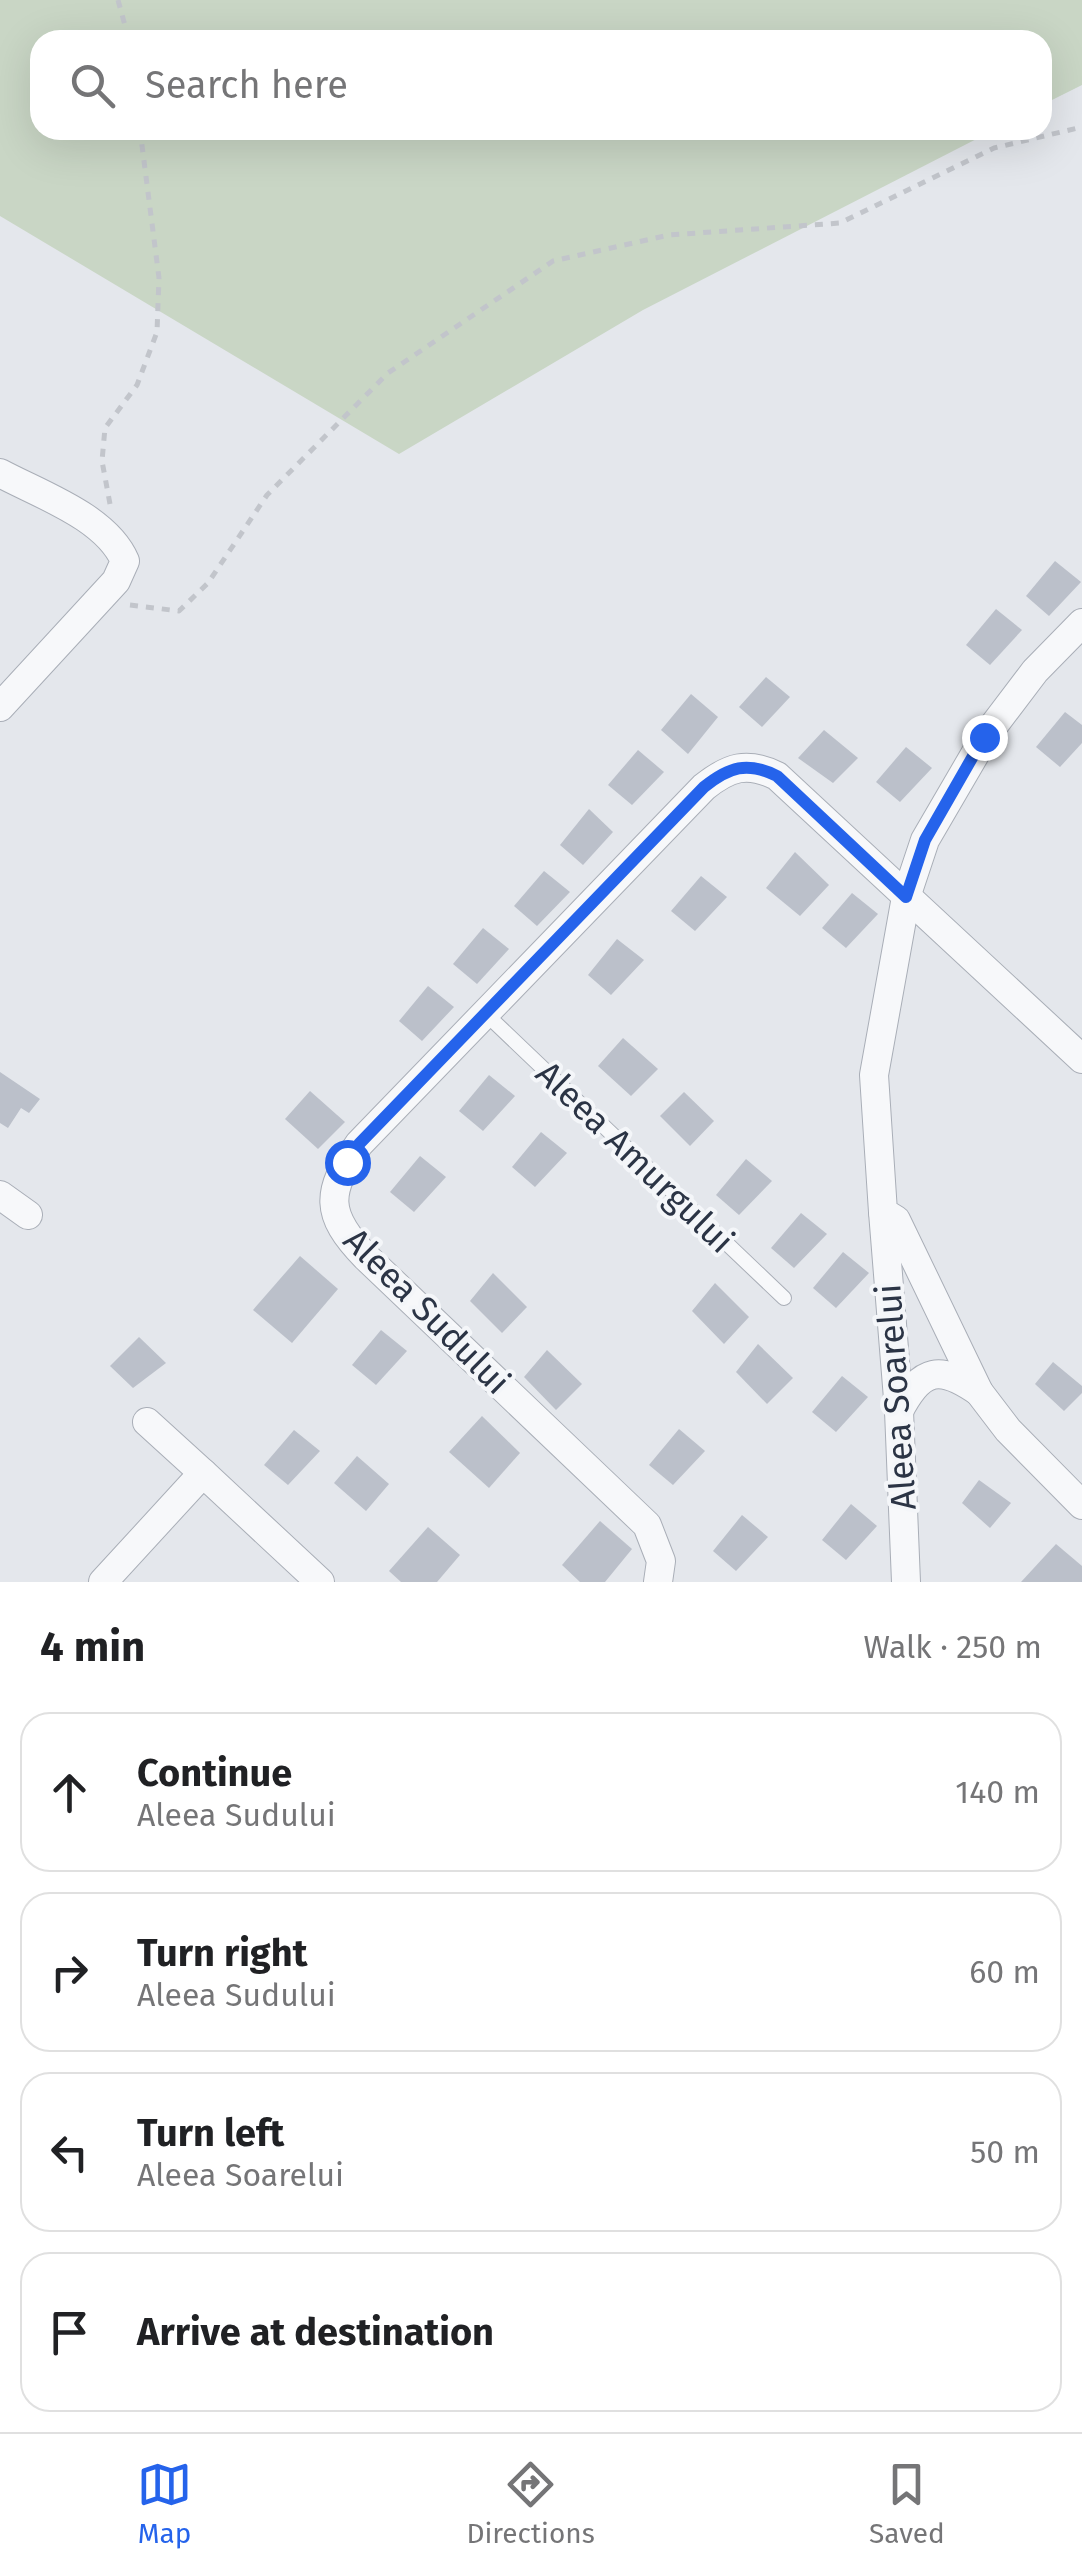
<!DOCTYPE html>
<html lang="en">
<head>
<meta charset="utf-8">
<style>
  :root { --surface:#fff; --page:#f6f6f6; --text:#202124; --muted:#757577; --line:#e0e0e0; --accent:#2563eb }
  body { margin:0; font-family:"Fira Sans",sans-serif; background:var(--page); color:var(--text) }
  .stop { position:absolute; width:30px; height:30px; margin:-22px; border:8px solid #2563eb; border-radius:50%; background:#fff }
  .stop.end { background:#2563eb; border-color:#fff; box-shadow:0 2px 10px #0008 }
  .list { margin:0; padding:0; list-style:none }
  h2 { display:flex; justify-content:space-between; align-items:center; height:130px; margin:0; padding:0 40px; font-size:42px }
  h2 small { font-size:32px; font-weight:400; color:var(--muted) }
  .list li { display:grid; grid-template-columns:65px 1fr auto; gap:30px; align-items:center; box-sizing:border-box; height:160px; margin:0 20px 20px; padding:0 20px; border:2px solid var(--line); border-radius:30px }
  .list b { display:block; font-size:38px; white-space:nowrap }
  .list p { margin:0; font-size:32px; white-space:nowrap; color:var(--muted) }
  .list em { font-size:32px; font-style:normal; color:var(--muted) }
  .icon { flex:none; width:55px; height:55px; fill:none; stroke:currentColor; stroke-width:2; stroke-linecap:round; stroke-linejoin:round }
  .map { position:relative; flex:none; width:1082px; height:1582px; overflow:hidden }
  .search { position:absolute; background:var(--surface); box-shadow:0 10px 40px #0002; left:30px; right:30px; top:30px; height:110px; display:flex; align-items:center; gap:25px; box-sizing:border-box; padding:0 35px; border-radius:30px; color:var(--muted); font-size:38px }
  .sheet { height:850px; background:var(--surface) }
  nav { display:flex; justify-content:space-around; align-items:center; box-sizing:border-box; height:140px; border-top:2px solid var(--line); background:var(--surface); font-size:28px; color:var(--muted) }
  nav a { display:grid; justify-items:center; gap:5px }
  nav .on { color:var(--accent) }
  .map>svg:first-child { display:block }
</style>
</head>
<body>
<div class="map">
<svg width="1082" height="1582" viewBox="0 0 1082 1582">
  <rect width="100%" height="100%" fill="#e4e7ec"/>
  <path fill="#c9d6c5" d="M0,0H1082V85L1042,105V40H40V130H994L643,310L399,454L0,216Z"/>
  <g fill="#bbc0ca">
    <path d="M1055,561L1081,582L1049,616L1026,596Z"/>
    <path d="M996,609L1022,630L990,665L966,645Z"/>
    <path d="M766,677L790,697L762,727L739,707Z"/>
    <path d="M691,694L718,717L688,754L661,730Z"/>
    <path d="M1065,712L1082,725V743L1060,767L1036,747Z"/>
    <path d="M824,730L858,758L833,783L798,758Z"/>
    <path d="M906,747L932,768L900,802L876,782Z"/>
    <path d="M638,750L664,772L632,805L608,785Z"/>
    <path d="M589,809L613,832L583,865L560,845Z"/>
    <path d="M795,852L829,885L800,916L766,888Z"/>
    <path d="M544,871L570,892L537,926L514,906Z"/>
    <path d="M701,876L727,897L695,931L671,911Z"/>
    <path d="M852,893L878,914L846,948L822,928Z"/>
    <path d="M483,928L509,949L477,984L453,964Z"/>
    <path d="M617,939L644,960L611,995L588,975Z"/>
    <path d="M428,986L454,1007L422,1041L399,1021Z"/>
    <path d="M623,1038L658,1069L631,1096L598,1066Z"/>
    <path d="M0,1072L40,1099L29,1113L21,1108L8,1128L0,1123Z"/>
    <path d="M489,1075L515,1096L483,1131L459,1111Z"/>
    <path d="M310,1091L345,1122L318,1149L285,1119Z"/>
    <path d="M684,1092L714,1121L690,1146L660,1116Z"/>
    <path d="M541,1132L567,1153L535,1187L512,1167Z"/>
    <path d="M420,1156L446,1177L414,1212L390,1192Z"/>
    <path d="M746,1159L772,1181L739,1215L716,1195Z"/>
    <path d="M801,1213L827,1234L794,1268L771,1248Z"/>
    <path d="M843,1252L869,1273L836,1308L813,1288Z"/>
    <path d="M300,1256L338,1289L292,1343L253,1310Z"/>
    <path d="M493,1273L527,1307L502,1333L470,1301Z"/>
    <path d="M715,1283L749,1317L724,1344L692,1311Z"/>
    <path d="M381,1330L407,1351L376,1385L352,1365Z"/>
    <path d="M139,1337L166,1363L133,1388L110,1366Z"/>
    <path d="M758,1344L793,1378L767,1404L736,1372Z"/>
    <path d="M547,1350L582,1384L556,1410L524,1377Z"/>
    <path d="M1053,1362L1082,1386V1393L1064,1411L1035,1384Z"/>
    <path d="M842,1376L868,1397L836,1432L812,1412Z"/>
    <path d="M482,1416L520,1453L489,1488L449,1452Z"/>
    <path d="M679,1429L705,1451L673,1485L649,1465Z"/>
    <path d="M294,1430L320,1451L288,1485L264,1465Z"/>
    <path d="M357,1456L389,1484L366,1511L334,1483Z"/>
    <path d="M979,1480L1011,1503L990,1528L962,1503Z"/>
    <path d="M851,1504L877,1526L846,1560L822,1540Z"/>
    <path d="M742,1515L768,1537L736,1571L713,1551Z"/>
    <path d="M600,1521L632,1549L605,1582H580L562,1565Z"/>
    <path d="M428,1527L460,1555L437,1582H401L389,1571Z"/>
    <path d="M1056,1544L1082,1566V1582H1021Z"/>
  </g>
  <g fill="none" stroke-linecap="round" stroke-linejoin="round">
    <defs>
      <path id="lane" d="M487,1015L784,1298"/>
      <g id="street">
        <path d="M0,473C41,495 106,517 125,561L116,581L0,707"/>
        <path d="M1082,623L1035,671L985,737L925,840L906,897L874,1075L883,1212L896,1220L979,1392L1008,1430L1082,1505"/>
        <path d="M0,1195L28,1215"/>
        <path d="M883,1212L899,1411L906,1582"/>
        <path d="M899,1411C922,1367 940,1365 979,1392"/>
        <path d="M147,1422L203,1473"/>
        <path d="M103,1582L203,1473L320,1582"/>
        <path d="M658,1582L661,1561L647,1525L366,1257C324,1214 326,1192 359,1144L704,787C729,767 747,761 777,776L1082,1059"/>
      </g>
    </defs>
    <use href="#lane" stroke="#a9aeb7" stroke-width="16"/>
    <use href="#street" stroke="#a9aeb7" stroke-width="30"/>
    <g stroke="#c2c5cb" stroke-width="5" stroke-dasharray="8 8" stroke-linecap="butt">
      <path d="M118,0L129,40"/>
      <path d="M110,504L102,461L105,428L137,385L157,332L159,278L140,130"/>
      <path d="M130,605L179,611L208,583L267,495L388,373L553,261L669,235L840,223L994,148L1082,127"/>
    </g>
    <use href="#lane" stroke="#f7f8fa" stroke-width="14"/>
    <use href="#street" stroke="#f7f8fa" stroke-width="28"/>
  </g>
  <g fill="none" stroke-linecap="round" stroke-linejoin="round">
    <path stroke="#2563eb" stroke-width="12" d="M347,1162L359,1144L704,787C729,767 747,761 777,776L906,897L925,840L984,737"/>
  </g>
  <g text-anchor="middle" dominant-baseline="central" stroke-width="8" stroke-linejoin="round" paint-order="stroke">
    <g font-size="35" fill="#2b3445" stroke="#f4f6f9">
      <text transform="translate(635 1157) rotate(44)">Aleea Amurgului</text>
      <text transform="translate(427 1311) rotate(45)">Aleea Sudului</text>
      <text transform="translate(896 1397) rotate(-94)">Aleea Soarelui</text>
    </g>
  </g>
</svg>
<div class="stop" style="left:347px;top:1162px"></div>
<div class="stop end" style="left:984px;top:737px"></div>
<div class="search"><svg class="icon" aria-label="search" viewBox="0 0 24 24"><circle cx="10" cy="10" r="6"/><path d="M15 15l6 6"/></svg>Search here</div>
</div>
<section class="sheet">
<h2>4 min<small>Walk · 250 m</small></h2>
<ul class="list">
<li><svg class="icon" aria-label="ahead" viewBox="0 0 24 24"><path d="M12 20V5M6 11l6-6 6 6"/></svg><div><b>Continue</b><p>Aleea Sudului</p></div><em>140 m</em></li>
<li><svg class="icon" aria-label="right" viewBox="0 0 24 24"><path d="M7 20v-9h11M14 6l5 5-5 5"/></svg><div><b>Turn right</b><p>Aleea Sudului</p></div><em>60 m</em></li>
<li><svg class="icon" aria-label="left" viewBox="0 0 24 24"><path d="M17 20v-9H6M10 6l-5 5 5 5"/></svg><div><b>Turn left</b><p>Aleea Soarelui</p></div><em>50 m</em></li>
<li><svg class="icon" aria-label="arrive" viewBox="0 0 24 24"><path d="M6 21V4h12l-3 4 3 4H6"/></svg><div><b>Arrive at destination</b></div></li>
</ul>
</section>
<nav>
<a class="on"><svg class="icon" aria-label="map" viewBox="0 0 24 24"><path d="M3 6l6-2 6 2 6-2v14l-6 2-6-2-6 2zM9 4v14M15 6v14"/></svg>Map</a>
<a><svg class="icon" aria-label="directions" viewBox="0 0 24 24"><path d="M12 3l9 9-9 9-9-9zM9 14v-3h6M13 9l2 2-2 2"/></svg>Directions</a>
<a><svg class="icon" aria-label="saved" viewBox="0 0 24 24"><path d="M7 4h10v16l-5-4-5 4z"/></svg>Saved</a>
</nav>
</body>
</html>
